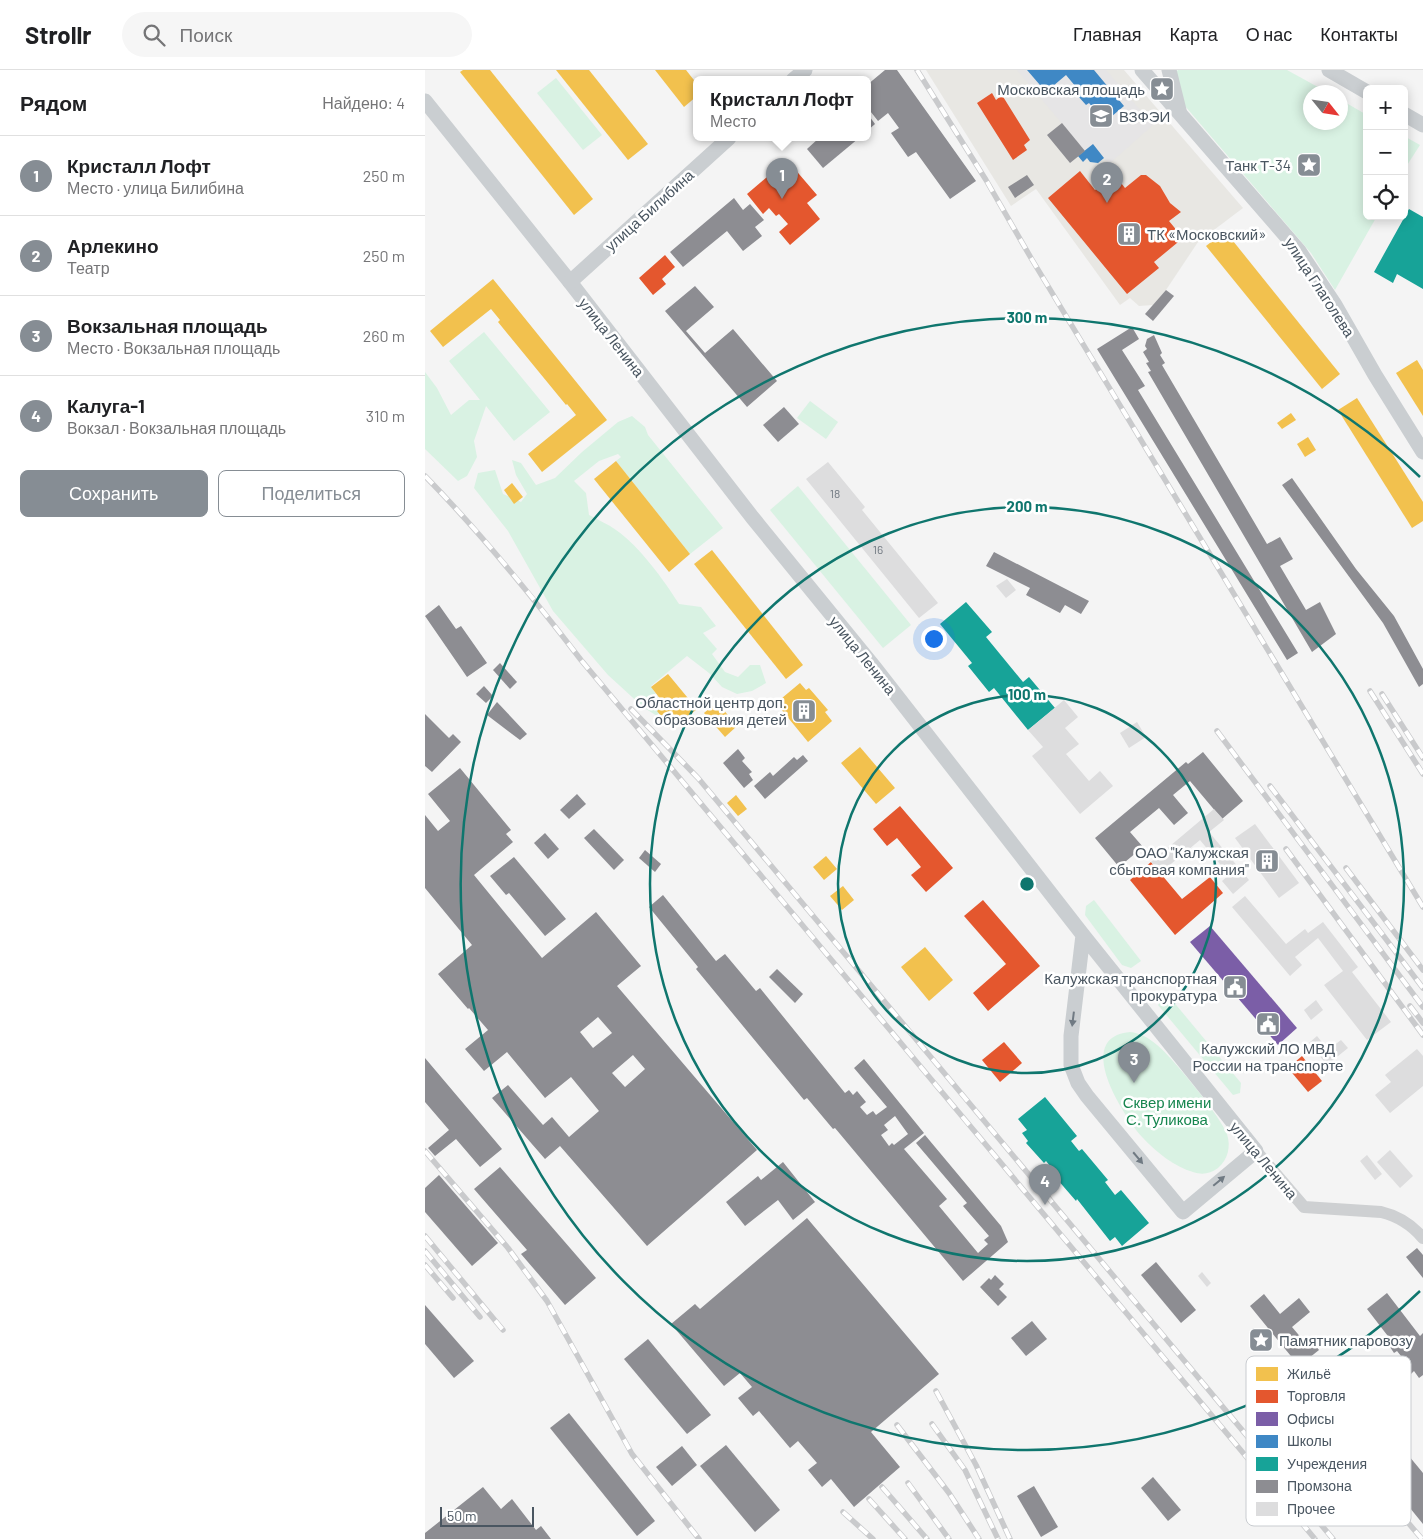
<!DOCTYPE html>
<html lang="ru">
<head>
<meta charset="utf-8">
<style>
  :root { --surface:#fff; --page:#f6f6f6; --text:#202124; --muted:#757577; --line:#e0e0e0; --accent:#868d94 }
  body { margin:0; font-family:Barlow,sans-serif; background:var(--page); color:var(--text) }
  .controls { position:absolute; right:15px; top:15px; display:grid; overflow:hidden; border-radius:8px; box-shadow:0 2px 12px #0003 }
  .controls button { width:45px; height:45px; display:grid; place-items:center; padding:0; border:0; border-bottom:1px solid var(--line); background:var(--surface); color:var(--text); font:25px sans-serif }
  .compass { position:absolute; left:878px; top:15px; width:45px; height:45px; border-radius:50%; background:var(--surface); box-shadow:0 2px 12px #0003; rotate:120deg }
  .scale { position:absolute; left:15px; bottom:12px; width:94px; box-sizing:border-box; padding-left:5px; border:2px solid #4a5661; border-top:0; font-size:14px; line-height:18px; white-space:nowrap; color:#4a5661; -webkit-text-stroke:4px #fff; paint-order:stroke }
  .you { position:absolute; left:508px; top:568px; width:18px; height:18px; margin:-12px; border:4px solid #fff; border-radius:50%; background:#1a73e8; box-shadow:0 0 0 8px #1a73e833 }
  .badge { display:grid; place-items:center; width:32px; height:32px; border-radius:50%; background:var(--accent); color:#fff; font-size:16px; font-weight:700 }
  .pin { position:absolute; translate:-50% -41px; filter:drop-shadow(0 1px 2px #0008) }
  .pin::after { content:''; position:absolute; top:26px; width:18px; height:15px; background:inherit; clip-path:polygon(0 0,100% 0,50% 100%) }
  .popup { position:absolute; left:268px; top:6px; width:178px; height:65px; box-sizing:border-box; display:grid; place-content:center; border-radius:8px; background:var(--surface); filter:drop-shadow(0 1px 4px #0005); font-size:16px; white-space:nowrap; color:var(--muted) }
  .popup b { font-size:19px; color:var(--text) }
  .popup::after { content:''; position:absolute; left:50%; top:100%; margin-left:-10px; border:10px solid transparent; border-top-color:var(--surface) }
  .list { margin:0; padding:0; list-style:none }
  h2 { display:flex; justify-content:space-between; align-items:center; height:65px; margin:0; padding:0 20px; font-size:21px }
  h2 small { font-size:16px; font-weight:400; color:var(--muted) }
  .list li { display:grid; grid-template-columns:32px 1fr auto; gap:15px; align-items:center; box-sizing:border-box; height:80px; padding:0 20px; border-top:1px solid var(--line) }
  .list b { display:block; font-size:19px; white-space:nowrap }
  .list p { margin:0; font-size:16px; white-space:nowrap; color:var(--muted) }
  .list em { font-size:16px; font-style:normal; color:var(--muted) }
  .actions { display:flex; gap:10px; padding:15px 20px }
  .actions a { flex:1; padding:11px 0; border:1px solid var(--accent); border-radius:8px; text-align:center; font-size:18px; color:var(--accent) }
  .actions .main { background:var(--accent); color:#fff }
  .icon { flex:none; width:28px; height:28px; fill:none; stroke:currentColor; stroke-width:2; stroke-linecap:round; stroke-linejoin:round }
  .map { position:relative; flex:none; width:998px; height:1469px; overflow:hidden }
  header { display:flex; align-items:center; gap:30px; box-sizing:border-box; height:70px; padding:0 25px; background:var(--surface); border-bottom:1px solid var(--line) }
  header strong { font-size:24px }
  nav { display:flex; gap:28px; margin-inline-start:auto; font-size:18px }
  .search { width:350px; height:45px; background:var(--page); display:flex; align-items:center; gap:12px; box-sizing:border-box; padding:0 18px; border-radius:28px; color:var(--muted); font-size:19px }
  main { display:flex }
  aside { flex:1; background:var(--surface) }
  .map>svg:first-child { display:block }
</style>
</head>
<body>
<header>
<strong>Strollr</strong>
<div class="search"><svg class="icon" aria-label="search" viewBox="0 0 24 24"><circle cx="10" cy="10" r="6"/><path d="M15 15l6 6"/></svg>Поиск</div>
<nav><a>Главная</a><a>Карта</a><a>О нас</a><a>Контакты</a></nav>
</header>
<main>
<aside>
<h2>Рядом<small>Найдено: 4</small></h2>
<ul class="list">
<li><span class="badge">1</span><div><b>Кристалл Лофт</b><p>Место · улица Билибина</p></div><em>250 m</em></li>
<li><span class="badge">2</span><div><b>Арлекино</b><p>Театр</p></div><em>250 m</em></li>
<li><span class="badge">3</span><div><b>Вокзальная площадь</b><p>Место · Вокзальная площадь</p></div><em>260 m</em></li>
<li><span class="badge">4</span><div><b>Калуга-1</b><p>Вокзал · Вокзальная площадь</p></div><em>310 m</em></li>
</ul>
<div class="actions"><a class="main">Сохранить</a><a>Поделиться</a></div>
</aside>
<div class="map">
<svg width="998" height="1469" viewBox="0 0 998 1469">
  <rect width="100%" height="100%" fill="#f4f4f4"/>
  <path fill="#e8e7e3" d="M501,0H699L818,138L773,172L741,220L728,235L714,236L705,228L695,235L611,119L586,136Z"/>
  <path fill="#e6e5e6" d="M592,0H681L728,55L684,94L668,74L660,81Z"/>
  <g fill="#d9f2e3">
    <path d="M753,0H862L902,22H886V52H916V30L942,45V146H952L910,220L886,183L760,36L751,2Z"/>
    <path d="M131,8L177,65L158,80L112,23Z"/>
    <path d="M979,66L995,75L979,100Z"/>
    <path d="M59,262L125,342L89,371L61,336L49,371L52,387L42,406L33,411L0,379V302L12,318L26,345L44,330H55L24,291Z"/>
    <path d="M385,331L413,352L401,369L372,348Z"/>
    <path d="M207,346L220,357L223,365L298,458L265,484L191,391L196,387L193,384L174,391L149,411L161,423L164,445C173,450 183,454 191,460C215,477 239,510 254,534L276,537L291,556L278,563L292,579L287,584L300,602L313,607L325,595H335L341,613L327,621L312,624L297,617L284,603L262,586L226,616L238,636L232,646L218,637L183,605L128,541L83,461L49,418L53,403L70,400L78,424L96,432L102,424L91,405L87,390L96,393L111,415L130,408L157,382L193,352Z"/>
    <path d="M373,416L486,555L458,578L345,440Z"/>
    <path d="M669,830L716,891L706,898L697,895L660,845L661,836Z"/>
    <path d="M739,928L747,930L816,1013L815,1023L808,1025L733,935Z"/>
    <path d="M705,962C715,963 724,968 732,975C747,987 796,1047 802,1064C806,1077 803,1089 793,1098C785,1104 777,1105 768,1102C750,1097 731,1082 718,1068C699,1047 647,967 705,962Z"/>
  </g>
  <g fill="#f2c14e">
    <path d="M38,0H65L168,129L149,145L35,2Z"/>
    <path d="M131,0H164L223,74L203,90Z"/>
    <path d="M230,0H261L272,14V26L259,37Z"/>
    <path d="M800,161L915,304L897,319L781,176Z"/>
    <path d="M68,209L182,350L117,402L103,384L151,345L142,334L141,335L73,252L75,250L66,239L18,277L5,261Z"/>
    <path d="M992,290L998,300V346L971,303Z"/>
    <path d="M932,328L998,432V451L987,458L913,340Z"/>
    <path d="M866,343L871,350L857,359L852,353Z"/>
    <path d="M883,367L891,380L880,387L872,374Z"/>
    <path d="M191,391L265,484L244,502L169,409Z"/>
    <path d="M87,413L98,427L89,434L79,420Z"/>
    <path d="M287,480L378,595L361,609L269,494Z"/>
    <path d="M243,604L272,639L247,660L232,641L240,635L226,617Z"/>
    <path d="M375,613L381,620L384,618L403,640L400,642L407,651L383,672L351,633Z"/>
    <path d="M292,632L312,656L300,667L279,643Z"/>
    <path d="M435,677L470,718L451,734L416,693Z"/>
    <path d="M311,725L322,739L313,746L302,733Z"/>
    <path d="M401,786L412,799L399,810L388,797Z"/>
    <path d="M418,816L429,830L417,840L405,826Z"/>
    <path d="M500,877L528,910L504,931L476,897Z"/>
  </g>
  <g fill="#e4572e">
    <path d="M567,23L571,30L577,25L605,70L599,75L602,80L588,90L552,33Z"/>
    <path d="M362,90L392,125L382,133L395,149L365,175L354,162L363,154L354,144L351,146L344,138L338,144L322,124Z"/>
    <path d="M655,101L670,120L683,110L689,118L696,113L700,118L716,105H721L735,116L745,133L756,142L744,151L758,168L729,192L734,198L702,224L623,128Z"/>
    <path d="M240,185L250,197L237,209L241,214L228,225L214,208Z"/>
    <path d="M475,736L528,798L501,822L486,805L496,797L472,768L462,776L448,759Z"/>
    <path d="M726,792L757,829L785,807L798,823L750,865L705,810Z"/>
    <path d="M558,830L615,896L563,941L548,923L581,894L539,846Z"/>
    <path d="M579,972L597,993L575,1012L557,990Z"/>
    <path d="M877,986L897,1011L883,1022L863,998Z"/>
  </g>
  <path fill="#7b5ea7" d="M785,856L872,958L853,975L765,872Z"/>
  <g fill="#3f88c5">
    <path d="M602,0H669L699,36L680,52L664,33L661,35L653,26L656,23L641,5L621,22Z"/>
    <path d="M668,74L679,88L673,93L665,92L662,88L658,92L653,86Z"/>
  </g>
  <g fill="#17a398">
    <path d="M984,139L998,147V219L972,204L968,213L949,202Z"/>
    <path d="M541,532L567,562L561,567L598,612L604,607L630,638L603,660L569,618L564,622L543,596L547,593L515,554Z"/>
    <path d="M620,1027L652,1066L646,1071L654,1081L657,1079L683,1110L680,1112L690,1125L696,1120L724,1153L697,1176L690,1167L685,1171L652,1129L651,1131L632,1109L634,1107L621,1091L619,1093L601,1073L603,1071L597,1063L602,1060L593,1049Z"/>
  </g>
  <g fill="#8d8d92" fill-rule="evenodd">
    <path d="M460,0H472L551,111L525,129L491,82L483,87L466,63L474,58L463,43L453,51L442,37V15Z"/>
    <path d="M442,43L450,54L442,61Z"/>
    <path d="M637,53L660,81L645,93L622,65Z"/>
    <path d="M394,68H434L398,98L382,79Z"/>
    <path d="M602,105L609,115L590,128L583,117Z"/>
    <path d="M309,128L318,140L325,134L339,150L330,157L337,166L318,181L302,161L258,197L245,182Z"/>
    <path d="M270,216L289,237L261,261L280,283L308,259L352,311L322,337L240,241Z"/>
    <path d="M741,220L749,226L728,251L720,244Z"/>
    <path d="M707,257L714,269L697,280L720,316L713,320L873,583L862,590L672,279Z"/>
    <path d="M729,265L737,283L735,285L740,293L737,295L842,474L855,467L868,489L855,496L881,540L895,532L911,564L887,582L723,302L726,301L721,293L724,292L718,282L722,279L720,276L722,269Z"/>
    <path d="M359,337L374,354L353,372L338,355Z"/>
    <path d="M867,408L931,499L969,546L998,599V614L994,617L958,553L857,415Z"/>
    <path d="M569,482L664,531L656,544L640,535L635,543L601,525L605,518L561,496Z"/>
    <path d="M14,535L31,559L36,556L62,593L42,607L0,546Z"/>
    <path d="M75,593L92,612L85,619L68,600Z"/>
    <path d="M59,616L68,626L61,633L51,624Z"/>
    <path d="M72,632L102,664L95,670L62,645Z"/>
    <path d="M0,644L24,668L28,664L36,672L7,702L0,696Z"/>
    <path d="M313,679L320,688L317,691L327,702L324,704L328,710L319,718L298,693Z"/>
    <path d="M778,682L818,731L797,749L765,711L748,725L763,743L749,755L734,738L705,762L718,777L694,797L670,768L761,692L763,694Z"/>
    <path d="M378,685L383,691L340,729L329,716L345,702L348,706L369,687L372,690Z"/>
    <path d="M35,698L86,760L81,764L88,772L49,805L117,888L171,842L216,896L192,916L332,1080L222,1176L135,1076L120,1089L67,1028L83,1015L118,1055L127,1047L144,1067L174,1041L146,1007L120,1028L82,982L59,1001L40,979L63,960L44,938L43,939L13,904L47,875L0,818V745L13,761L25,751L3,724ZM173,947L187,963L168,978L155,962ZM208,985L220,999L200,1017L187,1003Z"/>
    <path d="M152,724L161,734L144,749L135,740Z"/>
    <path d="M169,759L199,790L189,800L159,768Z"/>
    <path d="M120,763L134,779L123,789L109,773Z"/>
    <path d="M220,780L236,794L230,802L214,788Z"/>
    <path d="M89,787L141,849L120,866L84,823L81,825L65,806Z"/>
    <path d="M238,825L291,891L300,884L331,921L335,918L420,1023L424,1020L428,1025L432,1021L441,1032L435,1037L442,1045L448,1041L451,1045L462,1037L429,998L439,989L499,1063L479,1079L522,1129L514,1136L553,1183L563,1174L559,1170L564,1166L538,1136L542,1133L491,1073L500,1065L576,1156L583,1172L538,1211L410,1058L408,1059L382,1028L379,1030L271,899L273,897L224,837ZM470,1046L483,1064L469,1075L467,1073L464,1076L456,1065L463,1060L459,1055Z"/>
    <path d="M352,899L378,924L370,933L344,907Z"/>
    <path d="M0,988L77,1079L55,1097L31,1069L10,1086L3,1078L24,1060L0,1032Z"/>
    <path d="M358,1092L390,1132L368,1150L353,1130L320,1156L301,1132L333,1106L336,1110Z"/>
    <path d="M75,1097L171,1208L140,1235L96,1184L102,1180L49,1119Z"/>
    <path d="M14,1105L73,1173L47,1196L0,1142V1118Z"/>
    <path d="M382,1148L514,1304L446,1362L475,1397L429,1437L406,1409L397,1417L383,1400L392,1393L373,1371L365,1378L334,1341L328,1346L313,1328L327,1317L315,1303L299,1316L246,1254L270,1234L275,1239Z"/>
    <path d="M992,1178L998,1185V1208L981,1187Z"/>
    <path d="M731,1192L771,1240L756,1253L716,1205Z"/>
    <path d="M570,1205L579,1214L574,1219L582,1227L573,1236L555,1217L564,1208L566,1210Z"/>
    <path d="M962,1223L995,1266L998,1263V1305L994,1308L989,1301L985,1305L981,1299L984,1296L972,1281L969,1283L965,1277L969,1274L942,1239Z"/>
    <path d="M839,1224L855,1244L874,1228L885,1242L867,1257L878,1270L883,1266L894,1280L874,1296L825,1236Z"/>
    <path d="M0,1235L49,1291L29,1308L0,1274Z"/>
    <path d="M607,1251L622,1269L601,1286L586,1268Z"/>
    <path d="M223,1269L286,1345L262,1364L199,1289Z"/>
    <path d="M913,1292L969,1360L965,1363L998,1403V1454L885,1315Z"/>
    <path d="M144,1343L230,1451L212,1466L125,1358Z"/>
    <path d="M301,1375L355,1440L330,1462L275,1396Z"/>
    <path d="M257,1376L272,1395L247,1416L231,1397Z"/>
    <path d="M728,1407L756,1440L743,1451L716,1418Z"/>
    <path d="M609,1416L633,1457L616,1467L592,1426Z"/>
    <path d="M58,1417L76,1439L87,1429L111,1460L116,1456L126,1469H0V1463Z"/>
  </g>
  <g fill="#ddddde">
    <path d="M403,392L440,437L437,440L513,533L494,548L381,409Z"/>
    <path d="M582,509L591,520L581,528L571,516Z"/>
    <path d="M639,630L653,647L640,658L654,674L641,684L664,711L675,701L688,716L655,744L607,686L618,677L603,660Z"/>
    <path d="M712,652L721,667L704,678L695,663Z"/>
    <path d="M789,739L799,750L784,762L824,810L808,824L797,811L804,805L775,770L735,803L726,792Z"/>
    <path d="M830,754L874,813L854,828L810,768Z"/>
    <path d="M820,826L861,874L880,859L883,863L898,852L933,897L927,902L966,952L942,970L899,915L918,901L893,868L870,887L877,895L865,906L807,837Z"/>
    <path d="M891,930L898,940L886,950L879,940Z"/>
    <path d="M892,966L903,980L916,970L923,978L902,995L884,973Z"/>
    <path d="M992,979L998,986V1016L965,1043L950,1025L966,1012L960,1005Z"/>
    <path d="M965,1080L988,1106L975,1118L952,1092Z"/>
    <path d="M942,1085L957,1104L950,1110L935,1091Z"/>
    <path d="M777,1202L786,1213L782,1217L773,1206Z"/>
  </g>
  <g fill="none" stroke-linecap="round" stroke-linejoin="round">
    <path stroke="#ced0d2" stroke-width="12" d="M831,1081L879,1137L956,1142C973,1146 986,1154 998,1168"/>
    <g stroke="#caced1" stroke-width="15">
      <path d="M717,0L874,181L910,235L950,305L998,382"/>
      <path d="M744,0L754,40"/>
      <path d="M904,0L942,22"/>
      <path d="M368,10L380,0"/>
      <path d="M0,31L145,212L327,447L450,598L658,865L831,1081L758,1142L662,1026L653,1013L646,995V966L658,865"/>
      <path d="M979,44L998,55"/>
      <path d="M145,212L304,68"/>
    </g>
    <defs>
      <g id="rail">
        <path d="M492,0L561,110L606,188L998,837"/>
        <path d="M0,406C56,463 107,526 156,590L890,1469"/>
        <path d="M945,621L998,704"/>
        <path d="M957,624L998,688"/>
        <path d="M206,639L273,708L908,1469"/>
        <path d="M792,661L998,937"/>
        <path d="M845,716L998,918"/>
        <path d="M861,779L998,965"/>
        <path d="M921,798L998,900"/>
        <path d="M985,936L998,953"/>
        <path d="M0,1081L83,1178L122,1231L207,1384L274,1469"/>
        <path d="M0,1166L78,1260"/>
        <path d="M0,1181L55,1247"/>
        <path d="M0,1195L28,1228"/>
        <path d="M511,1321L551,1395L585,1469"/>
        <path d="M876,1327L997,1469"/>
        <path d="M507,1354L540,1400L573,1469"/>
        <path d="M472,1355L524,1423L554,1469"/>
        <path d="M483,1413L524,1469"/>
        <path d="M457,1417L502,1469"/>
        <path d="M444,1429L480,1469"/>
        <path d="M418,1442L448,1469"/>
      </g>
    </defs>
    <use href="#rail" stroke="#c9cacc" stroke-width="5.5"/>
    <use href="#rail" stroke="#fff" stroke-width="4" stroke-dasharray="11" stroke-linecap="butt"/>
  </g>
  <defs><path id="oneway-solid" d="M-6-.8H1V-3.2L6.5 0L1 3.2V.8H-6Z" transform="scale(1.25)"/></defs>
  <g fill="#707a83">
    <use href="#oneway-solid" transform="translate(648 949) rotate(97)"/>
    <use href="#oneway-solid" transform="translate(713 1088) rotate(50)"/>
    <use href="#oneway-solid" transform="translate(794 1111) rotate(-40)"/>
  </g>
  <g fill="none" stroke="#0f766e" stroke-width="2.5">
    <circle cx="602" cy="814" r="189"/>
    <circle cx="602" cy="814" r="377"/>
    <path d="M995 1221A566 566 0 1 1 995 407"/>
  </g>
  <defs>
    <symbol id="sight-square" viewBox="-11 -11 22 22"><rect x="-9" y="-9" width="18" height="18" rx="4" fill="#868d94" stroke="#fff"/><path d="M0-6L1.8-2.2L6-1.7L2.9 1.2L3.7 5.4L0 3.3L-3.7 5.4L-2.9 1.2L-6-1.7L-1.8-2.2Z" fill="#fff"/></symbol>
    <symbol id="university-square" viewBox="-11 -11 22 22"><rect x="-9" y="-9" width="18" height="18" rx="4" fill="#868d94" stroke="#fff"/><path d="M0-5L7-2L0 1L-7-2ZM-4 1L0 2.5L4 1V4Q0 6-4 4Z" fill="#fff"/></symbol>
    <symbol id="building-square" viewBox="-11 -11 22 22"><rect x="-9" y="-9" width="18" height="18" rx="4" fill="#868d94" stroke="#fff"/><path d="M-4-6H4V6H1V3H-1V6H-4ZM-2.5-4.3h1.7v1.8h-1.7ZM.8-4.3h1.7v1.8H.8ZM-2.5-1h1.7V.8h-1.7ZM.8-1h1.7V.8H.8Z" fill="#fff"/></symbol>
    <symbol id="civic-square" viewBox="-11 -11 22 22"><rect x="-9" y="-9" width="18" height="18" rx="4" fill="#868d94" stroke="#fff"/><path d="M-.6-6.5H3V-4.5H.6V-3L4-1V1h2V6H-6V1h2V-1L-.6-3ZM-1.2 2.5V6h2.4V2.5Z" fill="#fff"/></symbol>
  </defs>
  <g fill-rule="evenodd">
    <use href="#sight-square" x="723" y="5" width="28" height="28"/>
    <use href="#university-square" x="662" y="32" width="28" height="28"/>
    <use href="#sight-square" x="870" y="81" width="28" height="28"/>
    <use href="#building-square" x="690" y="150" width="28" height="28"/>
    <use href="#building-square" x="365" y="627" width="28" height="28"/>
    <use href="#building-square" x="828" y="777" width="28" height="28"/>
    <use href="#civic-square" x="796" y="903" width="28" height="28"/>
    <use href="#civic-square" x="829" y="940" width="28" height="28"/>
    <use href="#sight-square" x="822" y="1256" width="28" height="28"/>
  </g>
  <g text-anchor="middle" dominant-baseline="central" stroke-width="5" stroke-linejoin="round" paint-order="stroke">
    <g font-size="12" fill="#707881">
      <text x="410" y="423">18</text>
      <text x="453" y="479">16</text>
    </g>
    <g font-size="15" fill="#4a5661" stroke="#fff" text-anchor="end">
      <text x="720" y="19">Московская площадь</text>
      <text x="694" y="46" text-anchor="start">ВЗФЭИ</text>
      <text x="866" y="95">Танк Т-34</text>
      <text x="722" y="164" text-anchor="start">ТК «Московский»</text>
      <text x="362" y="632">Областной центр доп.<tspan x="362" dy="17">образования детей</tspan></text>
      <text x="824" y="782">ОАО "Калужская<tspan x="824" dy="17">сбытовая компания"</tspan></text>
      <text x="792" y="908">Калужская транспортная<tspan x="792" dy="17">прокуратура</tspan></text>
      <text x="843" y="978" text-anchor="middle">Калужский ЛО МВД<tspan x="843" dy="17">России на транспорте</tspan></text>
      <text x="854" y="1270" text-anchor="start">Памятник паровозу</text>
    </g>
    <g font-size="15" fill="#4a5661" stroke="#fff">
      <text transform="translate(224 140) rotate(-42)">улица Билибина</text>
      <text transform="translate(895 217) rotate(57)">улица Глаголева</text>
      <text transform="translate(187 267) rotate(52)">улица Ленина</text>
      <text transform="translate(438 585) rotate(51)">улица Ленина</text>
      <text transform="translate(839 1090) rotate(50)">улица Ленина</text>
    </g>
    <g font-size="15" fill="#17864f" stroke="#fff">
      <text x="742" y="1032">Сквер имени<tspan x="742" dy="17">С. Туликова</tspan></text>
    </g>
  </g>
  <rect x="821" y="1286" width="165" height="170" rx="8" fill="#fff" stroke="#c9ccd0" stroke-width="1"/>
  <rect x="831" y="1297" width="22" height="14" fill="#f2c14e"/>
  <rect x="831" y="1320" width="22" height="13" fill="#e4572e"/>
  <rect x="831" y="1342" width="22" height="14" fill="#7b5ea7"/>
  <rect x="831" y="1365" width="22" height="13" fill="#3f88c5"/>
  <rect x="831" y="1387" width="22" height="14" fill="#17a398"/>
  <rect x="831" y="1410" width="22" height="13" fill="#8d8d92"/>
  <rect x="831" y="1432" width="22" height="14" fill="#ddddde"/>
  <g font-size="14" fill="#4a5661">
    <text x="862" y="1309">Жильё</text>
    <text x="862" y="1331">Торговля</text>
    <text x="862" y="1354">Офисы</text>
    <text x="862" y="1376">Школы</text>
    <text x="862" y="1399">Учреждения</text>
    <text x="862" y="1421">Промзона</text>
    <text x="862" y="1444">Прочее</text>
  </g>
  <circle cx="602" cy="814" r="8" fill="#0f766e" stroke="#fff" stroke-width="2.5"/>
  <g font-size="15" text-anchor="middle" font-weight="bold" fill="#0f766e" stroke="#fff" stroke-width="5" stroke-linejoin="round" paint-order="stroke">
    <text x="602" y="253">300 m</text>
    <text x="602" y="442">200 m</text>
    <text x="602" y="630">100 m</text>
  </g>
</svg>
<div class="controls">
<button>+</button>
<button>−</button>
<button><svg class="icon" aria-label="locate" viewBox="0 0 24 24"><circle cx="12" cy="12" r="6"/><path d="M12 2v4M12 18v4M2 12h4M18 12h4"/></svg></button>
</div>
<svg class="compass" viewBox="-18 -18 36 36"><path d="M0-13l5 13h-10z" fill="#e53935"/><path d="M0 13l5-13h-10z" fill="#757577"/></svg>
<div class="scale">50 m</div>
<div class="you"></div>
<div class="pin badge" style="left:357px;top:129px">1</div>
<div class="popup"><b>Кристалл Лофт</b>Место</div>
<div class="pin badge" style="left:682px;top:133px">2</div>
<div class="pin badge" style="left:709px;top:1013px">3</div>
<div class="pin badge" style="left:620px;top:1135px">4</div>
</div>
</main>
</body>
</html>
